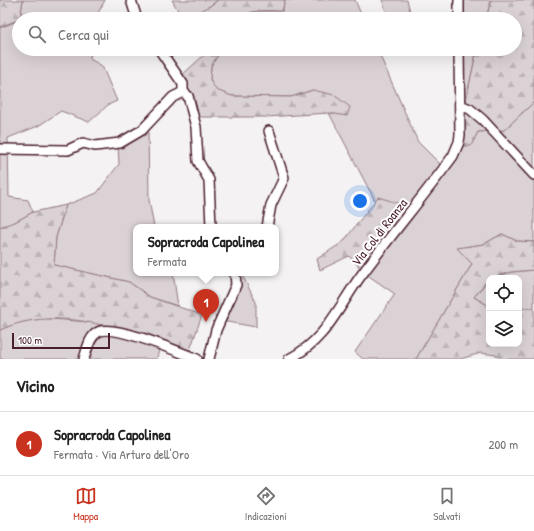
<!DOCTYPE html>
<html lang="it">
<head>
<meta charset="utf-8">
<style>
  :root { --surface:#fff; --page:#f2f2f2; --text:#222; --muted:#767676; --line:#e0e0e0; --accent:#c8321e }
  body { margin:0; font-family:"Patrick Hand",sans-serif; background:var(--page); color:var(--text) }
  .controls { position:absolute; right:12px; bottom:12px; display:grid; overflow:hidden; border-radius:8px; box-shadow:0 4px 16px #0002 }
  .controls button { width:36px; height:36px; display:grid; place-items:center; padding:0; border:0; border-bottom:1px solid var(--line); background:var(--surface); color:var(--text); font:20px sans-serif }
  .scale { position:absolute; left:12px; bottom:10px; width:98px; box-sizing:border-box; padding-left:4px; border:2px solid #4a1f2b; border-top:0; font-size:11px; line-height:14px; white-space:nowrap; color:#4a1f2b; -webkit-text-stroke:3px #fff; paint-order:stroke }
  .you { position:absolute; left:360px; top:201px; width:14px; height:14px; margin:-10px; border:3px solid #fff; border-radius:50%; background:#1a73e8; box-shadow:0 0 0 6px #1a73e833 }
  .badge { display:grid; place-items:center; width:26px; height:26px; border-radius:50%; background:var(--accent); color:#fff; font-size:13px; font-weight:700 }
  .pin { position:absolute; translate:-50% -33px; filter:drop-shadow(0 1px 2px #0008) }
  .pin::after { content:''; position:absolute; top:21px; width:14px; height:12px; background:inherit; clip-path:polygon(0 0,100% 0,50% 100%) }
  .popup { position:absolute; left:133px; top:224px; width:146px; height:52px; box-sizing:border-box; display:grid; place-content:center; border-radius:8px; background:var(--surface); filter:drop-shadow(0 1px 3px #0005); font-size:13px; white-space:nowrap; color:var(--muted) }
  .popup b { font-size:15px; color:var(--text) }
  .popup::after { content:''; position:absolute; left:50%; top:100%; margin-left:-8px; border:8px solid transparent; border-top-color:var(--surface) }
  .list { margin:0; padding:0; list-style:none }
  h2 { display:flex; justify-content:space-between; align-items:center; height:52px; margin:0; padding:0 16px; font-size:17px }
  h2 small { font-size:13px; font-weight:400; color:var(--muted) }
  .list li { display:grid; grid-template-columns:26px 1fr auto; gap:12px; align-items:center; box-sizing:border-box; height:64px; padding:0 16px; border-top:1px solid var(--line) }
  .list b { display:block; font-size:15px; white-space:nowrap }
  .list p { margin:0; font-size:13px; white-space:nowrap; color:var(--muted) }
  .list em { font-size:13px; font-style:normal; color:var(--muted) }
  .icon { flex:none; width:22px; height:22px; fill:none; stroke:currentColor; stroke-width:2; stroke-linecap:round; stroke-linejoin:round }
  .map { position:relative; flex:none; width:534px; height:359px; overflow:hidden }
  .search { position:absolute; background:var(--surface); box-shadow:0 4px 16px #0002; left:12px; right:12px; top:12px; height:44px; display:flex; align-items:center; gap:10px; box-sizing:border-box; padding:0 14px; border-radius:22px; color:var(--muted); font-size:15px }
  .sheet { height:116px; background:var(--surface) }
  nav { display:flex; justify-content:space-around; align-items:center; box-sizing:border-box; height:56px; border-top:1px solid var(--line); background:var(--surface); font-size:11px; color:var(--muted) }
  nav a { display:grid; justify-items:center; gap:2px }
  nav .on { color:var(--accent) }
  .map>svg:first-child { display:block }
</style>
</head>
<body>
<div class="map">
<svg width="534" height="359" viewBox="0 0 534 359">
  <defs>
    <pattern id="forest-firs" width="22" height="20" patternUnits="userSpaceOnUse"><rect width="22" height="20" fill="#dbd2d5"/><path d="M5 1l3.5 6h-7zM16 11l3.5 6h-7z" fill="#bdb4b7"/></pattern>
  </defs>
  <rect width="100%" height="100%" fill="#f4f2f2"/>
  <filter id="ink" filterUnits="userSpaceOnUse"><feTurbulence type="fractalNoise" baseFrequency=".025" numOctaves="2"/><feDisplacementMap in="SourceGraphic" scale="8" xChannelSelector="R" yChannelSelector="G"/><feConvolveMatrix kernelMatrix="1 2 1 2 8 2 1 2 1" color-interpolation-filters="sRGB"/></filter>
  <g filter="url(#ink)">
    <g fill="#dbd2d5" stroke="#927880">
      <path d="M23,0H105L95,19H20Z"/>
      <path d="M172,0H218L210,6L183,19Z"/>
      <path d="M285,0H355L363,19H241L243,15L259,11H282Z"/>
      <path d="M382,0H407L412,19H389Z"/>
      <path d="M459,0H491L486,19H459Z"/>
      <path d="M19,20V49H91L90,59L102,66L117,101L108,105L89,122L61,111L38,126L8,138L9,197L28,200L33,212L15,222L0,227V28Z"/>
      <path d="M222,49H377L418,142L446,170L456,146L478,132L504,130L534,102V242L517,241L502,234L484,244L458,248L472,264L416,359H363L355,352L395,294L366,274L379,197L375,201L329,113L347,115L313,90L291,97L232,96L215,90L210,80L211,66Z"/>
      <path d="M460,49H477L460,127Z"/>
      <path d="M148,126L149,200L154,227H136V273H173L178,306L150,297L129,282L54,265L56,237L66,205L97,193L119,164L118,145Z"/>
      <path d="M534,270V308H519V278H493L511,272Z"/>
      <path d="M239,273H241L256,302V327L216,320Z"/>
      <path d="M489,279V306L474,297Z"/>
      <path d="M39,318L101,323L160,343L157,359H0V330L14,324Z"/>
    </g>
    <g fill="url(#forest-firs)" stroke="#927880">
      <path d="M0,0H23L20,19L0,27Z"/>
      <path d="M218,0H285L282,11C271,11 248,8 241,19H183L210,6Z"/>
      <path d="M491,0H534V102L504,130L478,132L471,146H456L477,49H515V19H486Z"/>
      <path d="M200,49H222L211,66L210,80L216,90L232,96L291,97L313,90L334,95L350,107L347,116L329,113L266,117H195L181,76L204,55Z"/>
      <path d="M378,197L417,209L366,274L349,256L320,270L317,259L343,242Z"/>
      <path d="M66,205L56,237L54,265L129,282L150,297L202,315L189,353C131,333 60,302 0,330V227L15,222L33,212Z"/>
      <path d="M502,234L517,241L534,242V270L511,272L489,278L474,297L489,306V344H519V308H534V359H501L496,355L481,353L460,359H416L472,264L457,248L484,244Z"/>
    </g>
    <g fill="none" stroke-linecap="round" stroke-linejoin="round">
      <defs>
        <g id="minor">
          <path d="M131,0L137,19"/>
          <path d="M459,0V19"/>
          <path d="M159,49L183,84V92"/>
          <path d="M183,92L188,96L196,127L198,161L209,180L211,227"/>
          <path d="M460,105L470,109L483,120L534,175"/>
          <path d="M0,149L68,150L83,143L95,146L120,143L142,130L173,97L183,92"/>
          <path d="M267,227L271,205L284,178L269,131"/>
          <path d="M84,359C87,350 89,337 98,332C113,323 179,352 197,359"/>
          <path d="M209,359L216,330L236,285L235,273"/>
          <path d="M289,359C325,341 338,308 360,277C390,236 423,197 453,156L459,142L460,135L459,49"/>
        </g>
      </defs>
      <use href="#minor" stroke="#4a1f2b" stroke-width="12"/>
      <use href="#minor" stroke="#fff" stroke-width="9"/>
    </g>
  </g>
  <g text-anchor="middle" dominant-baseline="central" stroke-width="4" stroke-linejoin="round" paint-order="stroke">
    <g font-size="13" fill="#4a1f2b" stroke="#fff">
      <text transform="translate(379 232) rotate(-52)">Via Col di Roanza</text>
    </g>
  </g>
</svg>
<div class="controls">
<button><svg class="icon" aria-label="locate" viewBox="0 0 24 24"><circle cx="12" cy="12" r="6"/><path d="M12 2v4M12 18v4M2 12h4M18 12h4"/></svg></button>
<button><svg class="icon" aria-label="layers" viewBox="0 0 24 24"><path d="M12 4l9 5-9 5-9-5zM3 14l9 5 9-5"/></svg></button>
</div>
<div class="scale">100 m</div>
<div class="you"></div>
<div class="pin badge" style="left:206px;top:322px">1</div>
<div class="popup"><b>Sopracroda Capolinea</b>Fermata</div>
<div class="search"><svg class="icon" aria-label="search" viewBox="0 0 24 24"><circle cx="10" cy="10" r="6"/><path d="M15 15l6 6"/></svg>Cerca qui</div>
</div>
<section class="sheet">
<h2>Vicino<small></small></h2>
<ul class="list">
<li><span class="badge">1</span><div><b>Sopracroda Capolinea</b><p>Fermata · Via Arturo dell'Oro</p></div><em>200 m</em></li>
</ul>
</section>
<nav>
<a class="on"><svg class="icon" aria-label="map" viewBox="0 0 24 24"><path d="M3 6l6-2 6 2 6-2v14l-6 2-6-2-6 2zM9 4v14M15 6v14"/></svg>Mappa</a>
<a><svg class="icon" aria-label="directions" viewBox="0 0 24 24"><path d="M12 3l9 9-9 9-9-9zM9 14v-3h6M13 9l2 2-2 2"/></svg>Indicazioni</a>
<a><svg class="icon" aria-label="saved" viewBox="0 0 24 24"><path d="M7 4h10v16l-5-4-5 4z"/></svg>Salvati</a>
</nav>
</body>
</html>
